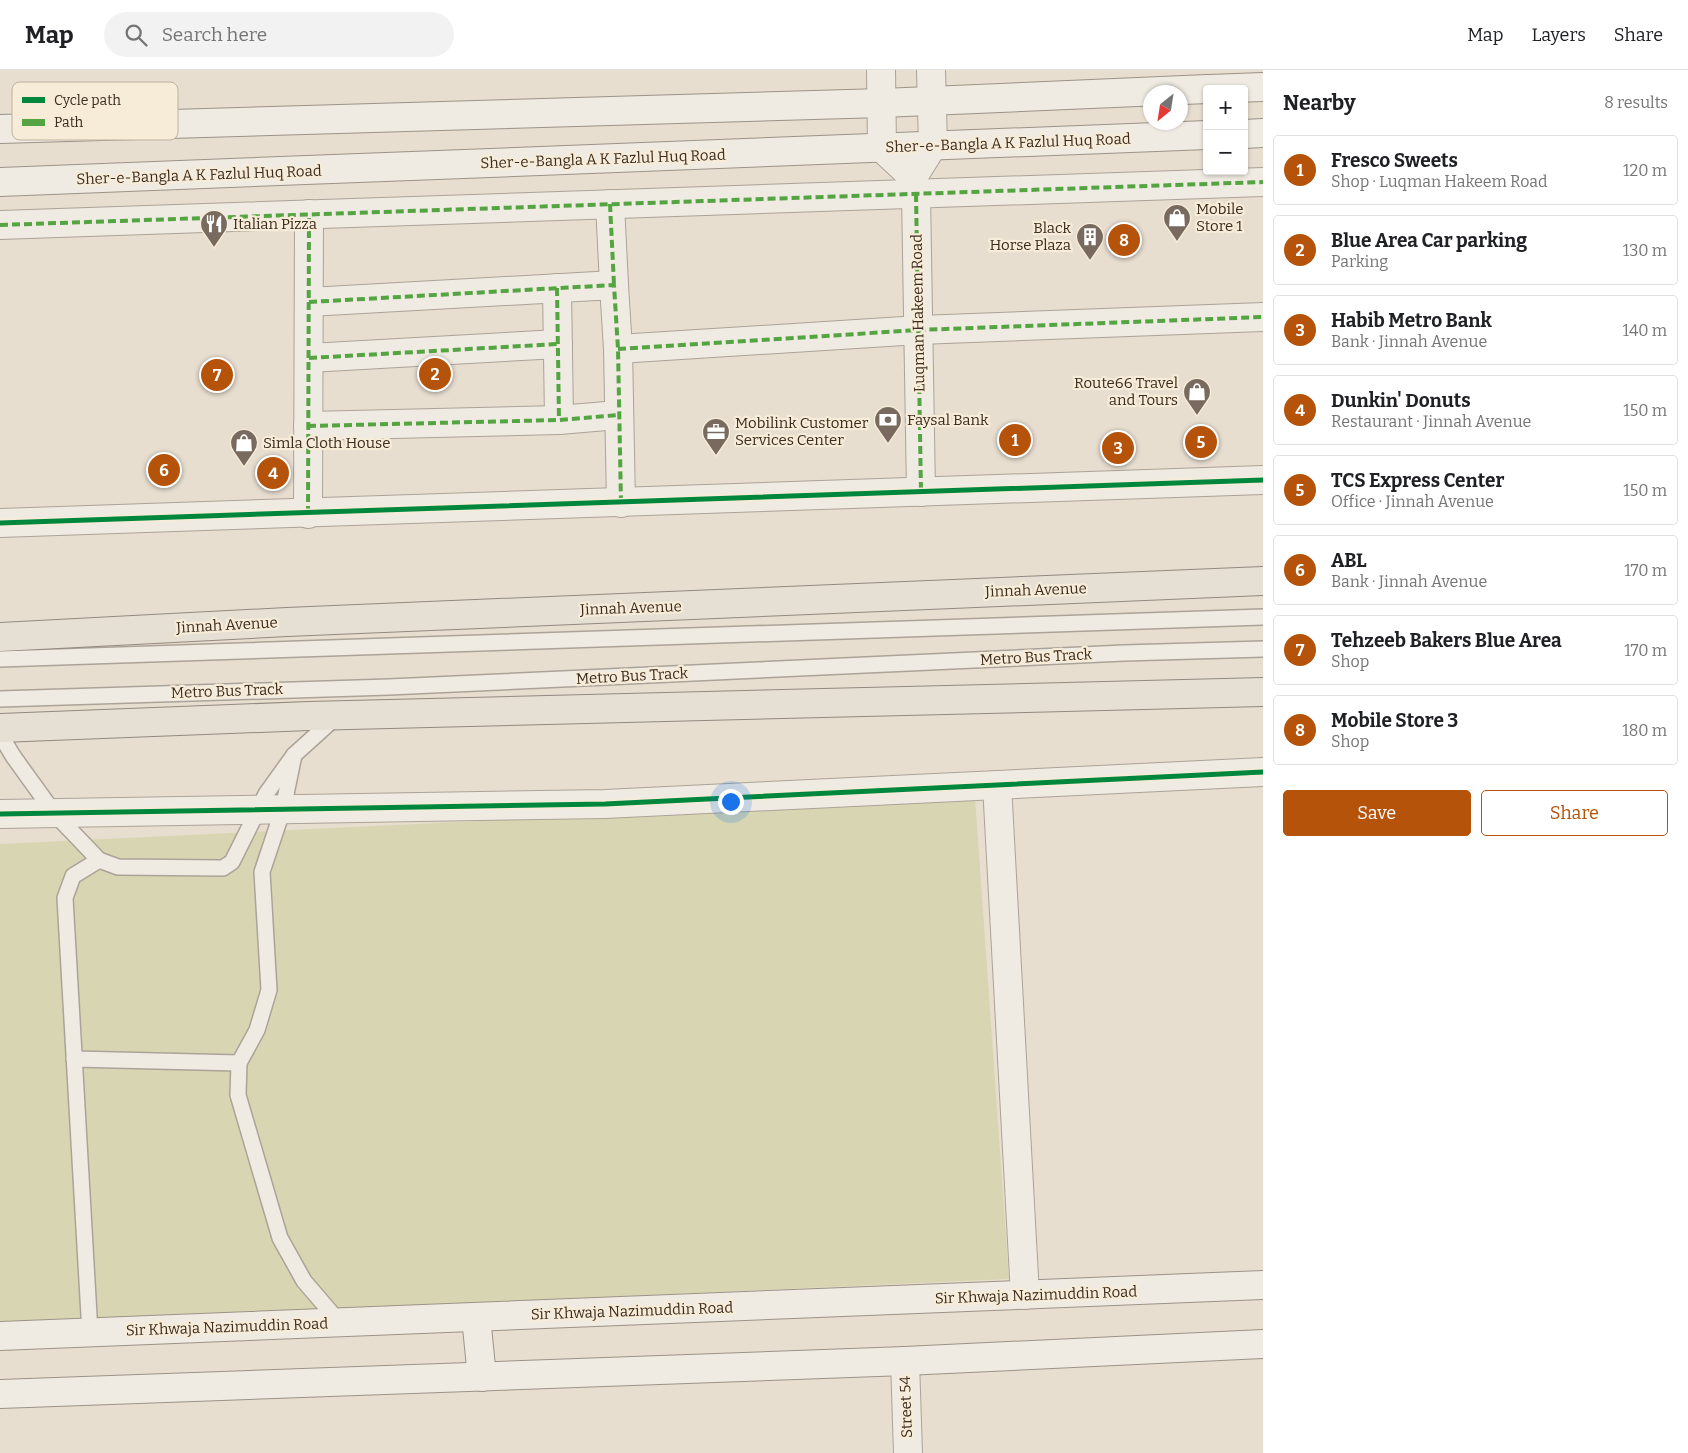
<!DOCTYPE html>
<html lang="en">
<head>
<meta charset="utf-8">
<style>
  :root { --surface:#fff; --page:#f2f2f2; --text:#202124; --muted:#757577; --line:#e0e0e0; --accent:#b45309 }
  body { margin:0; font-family:Bitter,serif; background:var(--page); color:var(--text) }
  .controls { position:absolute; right:15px; top:15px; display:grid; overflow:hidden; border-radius:5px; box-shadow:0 1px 4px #0004 }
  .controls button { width:45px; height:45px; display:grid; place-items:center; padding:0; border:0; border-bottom:1px solid var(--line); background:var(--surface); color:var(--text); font:25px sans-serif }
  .compass { position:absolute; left:1143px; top:15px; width:45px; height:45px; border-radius:50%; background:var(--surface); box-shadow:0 1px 4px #0004; rotate:210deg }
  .you { position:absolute; left:730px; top:731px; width:18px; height:18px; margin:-12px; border:4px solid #fff; border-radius:50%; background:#1a73e8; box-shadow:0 0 0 8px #1a73e833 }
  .badge { display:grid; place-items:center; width:32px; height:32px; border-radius:50%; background:var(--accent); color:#fff; font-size:16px; font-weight:700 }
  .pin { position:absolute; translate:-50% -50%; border:2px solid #fff; box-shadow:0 1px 5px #0006 }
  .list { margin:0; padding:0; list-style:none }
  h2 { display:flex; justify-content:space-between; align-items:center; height:65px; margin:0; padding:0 20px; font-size:21px }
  h2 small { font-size:16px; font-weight:400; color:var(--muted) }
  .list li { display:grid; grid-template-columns:32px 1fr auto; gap:15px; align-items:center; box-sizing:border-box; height:70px; margin:0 10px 10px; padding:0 10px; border:1px solid var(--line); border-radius:5px }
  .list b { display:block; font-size:19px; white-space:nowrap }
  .list p { margin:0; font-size:16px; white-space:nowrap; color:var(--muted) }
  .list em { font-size:16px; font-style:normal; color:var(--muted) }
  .actions { display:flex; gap:10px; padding:15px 20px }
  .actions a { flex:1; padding:11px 0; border:1px solid var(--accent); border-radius:5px; text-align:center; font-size:18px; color:var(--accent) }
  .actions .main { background:var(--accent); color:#fff }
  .icon { flex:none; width:28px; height:28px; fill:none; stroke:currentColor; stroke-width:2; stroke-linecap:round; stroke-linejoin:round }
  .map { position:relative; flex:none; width:1263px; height:1383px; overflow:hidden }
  header { display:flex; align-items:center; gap:30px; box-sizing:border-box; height:70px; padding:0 25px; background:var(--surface); border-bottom:1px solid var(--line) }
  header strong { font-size:24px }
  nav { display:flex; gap:28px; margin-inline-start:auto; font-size:18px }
  .search { width:350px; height:45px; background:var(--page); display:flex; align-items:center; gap:12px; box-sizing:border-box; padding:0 18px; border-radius:28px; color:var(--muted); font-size:19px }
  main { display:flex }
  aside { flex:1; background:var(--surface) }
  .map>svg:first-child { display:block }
</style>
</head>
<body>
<header>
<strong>Map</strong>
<div class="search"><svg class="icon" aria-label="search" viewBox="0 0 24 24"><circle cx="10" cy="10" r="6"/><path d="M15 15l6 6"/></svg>Search here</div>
<nav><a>Map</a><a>Layers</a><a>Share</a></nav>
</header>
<main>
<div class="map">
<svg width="1263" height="1383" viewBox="0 0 1263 1383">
  <rect width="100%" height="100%" fill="#e7ded0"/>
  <path fill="#d8d6b2" d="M975,727L1009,1209L0,1254V774Z"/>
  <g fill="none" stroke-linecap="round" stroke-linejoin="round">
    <defs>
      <g id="service">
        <path d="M0,589L1263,547"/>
        <path d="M0,629L389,617L1124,583L1263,579"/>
        <path d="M0,664L13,686L54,743L99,790L118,797L223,798L232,792L266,724L294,685L337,646"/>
        <path d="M294,685L283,739L262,802L269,920L257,960L239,993L238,1025L280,1168L304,1211L340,1253"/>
        <path d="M74,989L239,993"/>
        <path d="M90,1263L65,828L73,806L99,790"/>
      </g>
      <g id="minor">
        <path d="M881,0L882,78L913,107L916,124L921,422"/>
        <path d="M913,107L933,75L931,0"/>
        <path d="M610,134L614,215"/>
        <path d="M0,155L1263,112"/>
        <path d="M557,218L559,350"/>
        <path d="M309,232L614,215L618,279L621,433"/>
        <path d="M618,279L919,260L1263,247"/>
        <path d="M309,288L558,274"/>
        <path d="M308,356L559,350L618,345"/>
        <path d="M308,444L309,144"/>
        <path d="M0,453L1263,410"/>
        <path d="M997,715L1025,1225"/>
        <path d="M0,744L605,734L1263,702"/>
        <path d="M905,1291L908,1383"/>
      </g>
      <g id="secondary">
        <path d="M1209,19L1263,17"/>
        <path d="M0,59L882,33L1207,19"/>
        <path d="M1244,64L1263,63"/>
        <path d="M0,112L1207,65"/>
        <path d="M476,1247L482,1307"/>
        <path d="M0,1266L1263,1215"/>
        <path d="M0,1324L905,1291L1263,1274"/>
      </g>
      <g id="primary">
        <path d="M0,567L287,552L1263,511"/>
        <path d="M0,658L309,646L1263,622"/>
      </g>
    </defs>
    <use href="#service" stroke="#aca398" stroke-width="18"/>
    <use href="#minor" stroke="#aca398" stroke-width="30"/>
    <use href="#secondary" stroke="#9c9388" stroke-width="30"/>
    <use href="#primary" stroke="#928980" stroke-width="30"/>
    <use href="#service" stroke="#efeae2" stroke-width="15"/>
    <use href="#minor" stroke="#efeae2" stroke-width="28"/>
    <use href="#secondary" stroke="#efeae2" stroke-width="28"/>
    <use href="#primary" stroke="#e6dfd3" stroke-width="28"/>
    <g stroke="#54a441" stroke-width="4" stroke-dasharray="8 4" stroke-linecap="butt">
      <path d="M916,124L921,422"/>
      <path d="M610,134L614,215"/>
      <path d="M0,155L1263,112"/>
      <path d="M557,218L559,350"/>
      <path d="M309,232L614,215L618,279L621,433"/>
      <path d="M618,279L919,260L1263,247"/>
      <path d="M309,288L558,274"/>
      <path d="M308,356L559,350L618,345"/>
      <path d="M308,444L309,144"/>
    </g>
    <defs>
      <g id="cycleway">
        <path d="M0,453L1263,410"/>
        <path d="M0,744L605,734L1263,702"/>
      </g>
    </defs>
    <use href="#cycleway" stroke="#f7ecd7" stroke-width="8"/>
    <use href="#cycleway" stroke="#00873e" stroke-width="5"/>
  </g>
  <defs>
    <symbol id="shop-pin" viewBox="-11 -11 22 30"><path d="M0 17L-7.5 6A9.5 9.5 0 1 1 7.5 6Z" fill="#786a5e" stroke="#f7ecd7"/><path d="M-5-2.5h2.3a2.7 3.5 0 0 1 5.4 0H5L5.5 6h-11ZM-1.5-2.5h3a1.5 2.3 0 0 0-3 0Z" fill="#fff"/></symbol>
    <symbol id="restaurant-pin" viewBox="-11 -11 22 30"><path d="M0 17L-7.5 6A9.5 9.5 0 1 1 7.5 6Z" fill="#786a5e" stroke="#f7ecd7"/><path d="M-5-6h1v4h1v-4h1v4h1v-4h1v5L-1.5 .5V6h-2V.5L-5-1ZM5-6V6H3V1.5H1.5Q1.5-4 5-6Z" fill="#fff"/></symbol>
    <symbol id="building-pin" viewBox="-11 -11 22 30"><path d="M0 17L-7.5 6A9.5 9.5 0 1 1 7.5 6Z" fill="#786a5e" stroke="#f7ecd7"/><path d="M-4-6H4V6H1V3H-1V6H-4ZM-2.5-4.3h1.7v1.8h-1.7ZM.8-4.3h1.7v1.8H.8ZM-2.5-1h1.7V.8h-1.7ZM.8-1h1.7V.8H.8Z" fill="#fff"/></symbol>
    <symbol id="bank-pin" viewBox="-11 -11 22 30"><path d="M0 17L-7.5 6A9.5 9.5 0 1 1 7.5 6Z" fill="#786a5e" stroke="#f7ecd7"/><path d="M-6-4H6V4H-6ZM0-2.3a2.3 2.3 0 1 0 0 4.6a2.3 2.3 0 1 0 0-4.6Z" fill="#fff"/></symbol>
    <symbol id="office-pin" viewBox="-11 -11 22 30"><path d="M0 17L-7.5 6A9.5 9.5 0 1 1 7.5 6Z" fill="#786a5e" stroke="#f7ecd7"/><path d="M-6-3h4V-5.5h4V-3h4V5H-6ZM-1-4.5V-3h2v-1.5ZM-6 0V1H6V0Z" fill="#fff"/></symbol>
  </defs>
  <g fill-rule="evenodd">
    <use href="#shop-pin" x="1161" y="132" width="32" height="43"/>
    <use href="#restaurant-pin" x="198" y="138" width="32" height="43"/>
    <use href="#building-pin" x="1074" y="151" width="32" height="43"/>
    <use href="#shop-pin" x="1181" y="306" width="32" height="43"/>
    <use href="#bank-pin" x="872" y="334" width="32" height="43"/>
    <use href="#office-pin" x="700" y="346" width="32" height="43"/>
    <use href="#shop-pin" x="228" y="357" width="32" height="43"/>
  </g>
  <g text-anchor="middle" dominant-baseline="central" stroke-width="4.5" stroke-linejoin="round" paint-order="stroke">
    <g font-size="15" fill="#3c2c20" stroke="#f7ecd7">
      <text transform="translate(1008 73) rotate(-2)">Sher-e-Bangla A K Fazlul Huq Road</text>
      <text transform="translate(603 89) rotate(-2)">Sher-e-Bangla A K Fazlul Huq Road</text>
      <text transform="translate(199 105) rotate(-2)">Sher-e-Bangla A K Fazlul Huq Road</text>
      <text transform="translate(918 243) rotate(-91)">Luqman Hakeem Road</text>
      <text transform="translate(1036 520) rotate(-2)">Jinnah Avenue</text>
      <text transform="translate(631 538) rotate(-2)">Jinnah Avenue</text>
      <text transform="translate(227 555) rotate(-3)">Jinnah Avenue</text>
      <text transform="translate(1036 587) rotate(-3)">Metro Bus Track</text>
      <text transform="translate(632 606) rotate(-3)">Metro Bus Track</text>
      <text transform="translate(227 621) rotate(-2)">Metro Bus Track</text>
      <text transform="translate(1036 1225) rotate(-2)">Sir Khwaja Nazimuddin Road</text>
      <text transform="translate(632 1241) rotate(-2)">Sir Khwaja Nazimuddin Road</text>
      <text transform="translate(227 1257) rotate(-2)">Sir Khwaja Nazimuddin Road</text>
      <text transform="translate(906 1337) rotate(-92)">Street 54</text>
    </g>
    <g font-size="15" fill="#3c2c20" stroke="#f7ecd7" text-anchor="start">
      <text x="1196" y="139">Mobile<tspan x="1196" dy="17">Store 1</tspan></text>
      <text x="233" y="154">Italian Pizza</text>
      <text x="1071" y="158" text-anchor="end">Black<tspan x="1071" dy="17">Horse Plaza</tspan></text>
      <text x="1178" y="313" text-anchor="end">Route66 Travel<tspan x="1178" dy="17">and Tours</tspan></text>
      <text x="907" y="350">Faysal Bank</text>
      <text x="735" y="353">Mobilink Customer<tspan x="735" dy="17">Services Center</tspan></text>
      <text x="263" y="373">Simla Cloth House</text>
    </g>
  </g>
  <rect x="12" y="12" width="166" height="58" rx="8" fill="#f7ecd7" stroke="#bfb2a0" stroke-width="1"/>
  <rect x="22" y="27" width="23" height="6" fill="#00873e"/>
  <rect x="22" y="49" width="23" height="7" fill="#54a441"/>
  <g font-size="14" fill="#3c2c20">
    <text x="54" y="35">Cycle path</text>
    <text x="54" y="57">Path</text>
  </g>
</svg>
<div class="controls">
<button>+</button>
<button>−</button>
</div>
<svg class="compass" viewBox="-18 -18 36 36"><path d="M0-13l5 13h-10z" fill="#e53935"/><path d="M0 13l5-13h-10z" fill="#757577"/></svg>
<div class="you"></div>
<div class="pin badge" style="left:1015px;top:370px">1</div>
<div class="pin badge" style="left:435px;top:304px">2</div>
<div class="pin badge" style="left:1118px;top:378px">3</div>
<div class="pin badge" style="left:273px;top:403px">4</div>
<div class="pin badge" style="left:1201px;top:372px">5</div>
<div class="pin badge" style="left:164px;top:400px">6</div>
<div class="pin badge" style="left:217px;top:305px">7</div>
<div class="pin badge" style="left:1124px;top:170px">8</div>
</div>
<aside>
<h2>Nearby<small>8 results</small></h2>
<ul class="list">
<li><span class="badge">1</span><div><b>Fresco Sweets</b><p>Shop · Luqman Hakeem Road</p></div><em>120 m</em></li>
<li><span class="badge">2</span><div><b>Blue Area Car parking</b><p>Parking</p></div><em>130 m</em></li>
<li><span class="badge">3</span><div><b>Habib Metro Bank</b><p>Bank · Jinnah Avenue</p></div><em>140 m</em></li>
<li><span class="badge">4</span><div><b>Dunkin' Donuts</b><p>Restaurant · Jinnah Avenue</p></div><em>150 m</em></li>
<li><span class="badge">5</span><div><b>TCS Express Center</b><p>Office · Jinnah Avenue</p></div><em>150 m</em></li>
<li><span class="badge">6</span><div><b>ABL</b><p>Bank · Jinnah Avenue</p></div><em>170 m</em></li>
<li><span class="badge">7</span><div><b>Tehzeeb Bakers Blue Area</b><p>Shop</p></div><em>170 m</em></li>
<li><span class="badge">8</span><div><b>Mobile Store 3</b><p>Shop</p></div><em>180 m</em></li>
</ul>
<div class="actions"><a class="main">Save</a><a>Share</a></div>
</aside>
</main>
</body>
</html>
